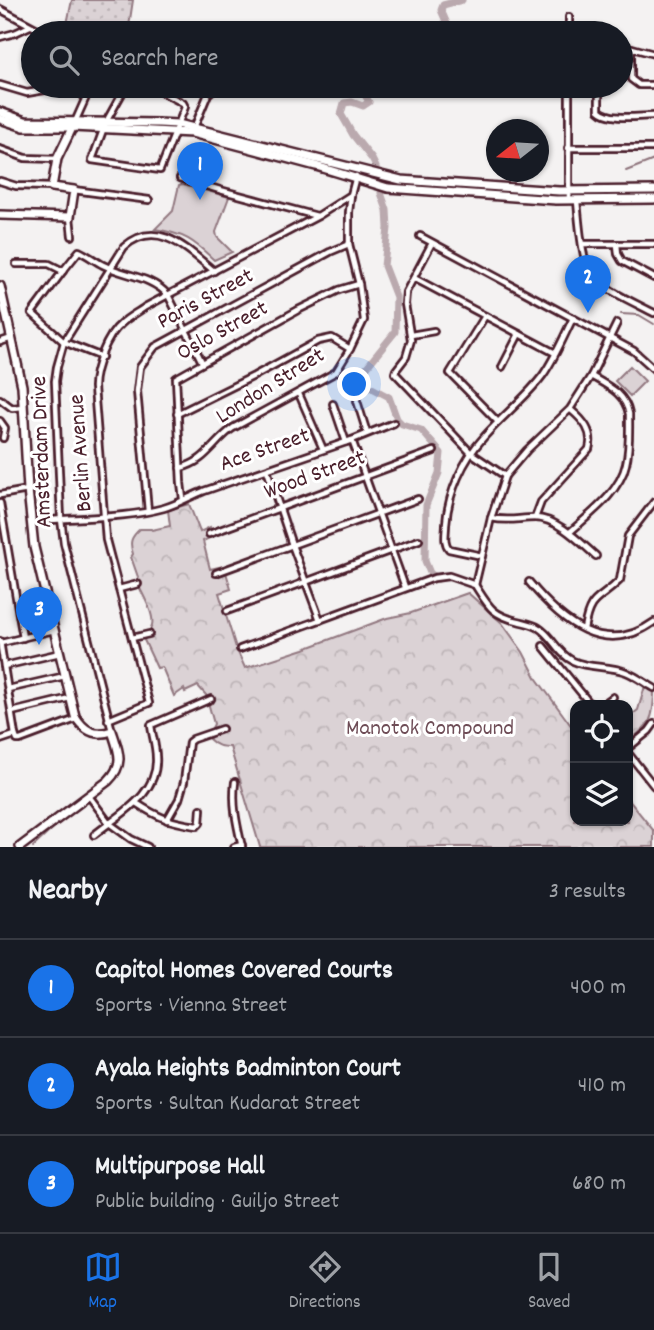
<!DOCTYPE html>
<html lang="en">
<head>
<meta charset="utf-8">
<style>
  :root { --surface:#171b24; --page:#20242c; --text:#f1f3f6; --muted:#9ea1a6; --line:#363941; --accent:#1a73e8 }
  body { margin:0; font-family:Dekko,sans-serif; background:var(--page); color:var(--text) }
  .controls { position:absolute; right:21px; bottom:21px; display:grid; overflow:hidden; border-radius:14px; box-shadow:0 2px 5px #0004 }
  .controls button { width:63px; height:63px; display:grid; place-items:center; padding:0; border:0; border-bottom:2px solid var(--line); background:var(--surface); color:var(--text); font:35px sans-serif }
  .compass { position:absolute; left:486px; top:119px; width:63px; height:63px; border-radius:50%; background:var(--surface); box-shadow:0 2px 5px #0004; rotate:253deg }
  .you { position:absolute; left:355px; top:385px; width:24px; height:24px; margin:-18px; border:5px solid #fff; border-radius:50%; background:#1a73e8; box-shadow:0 0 0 10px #1a73e833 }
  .badge { display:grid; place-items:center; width:46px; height:46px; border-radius:50%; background:var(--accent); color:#fff; font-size:23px; font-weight:700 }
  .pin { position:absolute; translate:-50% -58px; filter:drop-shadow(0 2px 4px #0008) }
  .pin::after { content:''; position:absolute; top:37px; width:24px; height:21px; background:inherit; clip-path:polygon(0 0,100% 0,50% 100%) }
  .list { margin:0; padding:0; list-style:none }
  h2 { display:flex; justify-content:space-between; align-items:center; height:91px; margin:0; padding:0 28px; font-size:30px }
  h2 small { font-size:23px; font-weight:400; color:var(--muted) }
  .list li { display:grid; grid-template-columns:46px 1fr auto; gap:21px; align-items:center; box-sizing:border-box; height:98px; padding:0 28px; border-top:2px solid var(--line) }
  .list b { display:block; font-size:26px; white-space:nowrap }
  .list p { margin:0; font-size:23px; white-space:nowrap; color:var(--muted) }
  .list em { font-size:23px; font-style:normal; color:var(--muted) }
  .icon { flex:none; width:38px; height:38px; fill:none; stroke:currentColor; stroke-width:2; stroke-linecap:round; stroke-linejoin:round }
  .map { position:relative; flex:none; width:654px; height:847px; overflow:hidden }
  .search { position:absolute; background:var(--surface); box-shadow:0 2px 5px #0004; left:21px; right:21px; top:21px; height:77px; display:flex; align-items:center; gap:18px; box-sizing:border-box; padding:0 24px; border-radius:38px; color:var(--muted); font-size:26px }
  .sheet { height:385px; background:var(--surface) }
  nav { display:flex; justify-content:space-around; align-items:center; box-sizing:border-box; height:98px; border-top:2px solid var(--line); background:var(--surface); font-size:19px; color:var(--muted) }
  nav a { display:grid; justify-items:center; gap:4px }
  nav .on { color:var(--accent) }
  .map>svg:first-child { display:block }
</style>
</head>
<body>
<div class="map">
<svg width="654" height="847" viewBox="0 0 654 847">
  <defs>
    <pattern id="grass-dots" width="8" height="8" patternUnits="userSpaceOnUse" patternTransform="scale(1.75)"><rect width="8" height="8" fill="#dbd2d5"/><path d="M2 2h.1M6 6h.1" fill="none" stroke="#bdb4b7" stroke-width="1.8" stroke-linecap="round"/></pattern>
    <pattern id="forest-crowns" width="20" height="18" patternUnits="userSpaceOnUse" patternTransform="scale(1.75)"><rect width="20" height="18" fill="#dbd2d5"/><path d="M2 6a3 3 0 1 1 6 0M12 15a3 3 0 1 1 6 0" fill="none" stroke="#bdb4b7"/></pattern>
  </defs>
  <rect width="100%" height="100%" fill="#f4f2f2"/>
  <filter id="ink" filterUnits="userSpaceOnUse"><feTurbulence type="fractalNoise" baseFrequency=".0143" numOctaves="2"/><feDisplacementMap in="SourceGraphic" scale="14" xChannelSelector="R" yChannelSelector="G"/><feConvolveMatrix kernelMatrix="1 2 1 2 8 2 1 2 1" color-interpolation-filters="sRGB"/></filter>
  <g filter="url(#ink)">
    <path fill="url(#grass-dots)" stroke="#927880" stroke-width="2" d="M72,0H133L128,33H75L66,29Z"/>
    <g fill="url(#forest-crowns)" stroke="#927880" stroke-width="2">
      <path d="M189,504L200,532L210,527L212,537L203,541L210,569L224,566L231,589L219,593L236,648L245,668L304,649L387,618L411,613L468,593L502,623L523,652L537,679L575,731V821H628V799L654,831V847H260L230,747C221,747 216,746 209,739L211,737L210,732L214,724L206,695L198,686L185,692L184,689L174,696L162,667L157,668L144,640C146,636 151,629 152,625C155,614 141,592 137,582L139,580L131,557L133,554C129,542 131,537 140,529H151L152,530L170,526L168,510Z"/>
      <path d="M645,686L654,690C654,720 651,724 628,742V718L638,710Z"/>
    </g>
    <g fill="#dbd2d5" stroke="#927880" stroke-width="2">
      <path d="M183,184L229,197L216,232L217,237L232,252L214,260C193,240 185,234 155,229L173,211L179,185Z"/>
      <path d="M630,366L645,381L630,396L615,381Z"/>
    </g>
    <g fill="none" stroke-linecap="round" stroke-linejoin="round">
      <g stroke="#8d727a" stroke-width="2">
        <path d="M626,171L654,160"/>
        <path d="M621,314L639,315L654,324"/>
        <path d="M33,847L63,819"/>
      </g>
      <g stroke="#baa9ae" stroke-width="7">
        <path d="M448,33V26L441,10L443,5L462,0"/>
        <path d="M363,86L365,95L369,102L363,106L352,102L344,103L341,114L353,135L372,159L376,167"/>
        <path d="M381,193L387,210L388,228L384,266L396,297L395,332L366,368L359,381L389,397L397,419L402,424L421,430L441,453L439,473L426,505L425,561L430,573L438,579"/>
      </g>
      <defs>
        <g id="street">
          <path d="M0,9L45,33"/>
          <path d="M569,31L578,33"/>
          <path d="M569,33V17"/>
          <path d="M0,37L15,33L30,26"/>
          <path d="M621,45L654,54"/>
          <path d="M631,48V79L639,85H654"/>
          <path d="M0,85L27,93L68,86"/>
          <path d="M73,86L89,92"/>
          <path d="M126,86L106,122L92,160L160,170L185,107L183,103L150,86"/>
          <path d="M569,86V200"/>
          <path d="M599,86V110C610,121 639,116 654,116"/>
          <path d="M75,122L91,86"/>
          <path d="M194,128L208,94L217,86"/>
          <path d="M568,148H654"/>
          <path d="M0,149L25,158L57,159"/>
          <path d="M180,178L220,190L317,216"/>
          <path d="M0,181L16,186L52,187"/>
          <path d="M74,190L149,200"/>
          <path d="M577,201C579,220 581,261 592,276C601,288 639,305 654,313"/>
          <path d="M70,217L72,236"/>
          <path d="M420,236L634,351L654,369"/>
          <path d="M432,243L406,292L405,304L411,340L406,357L396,370L395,373L471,453L505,476"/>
          <path d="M582,244H654"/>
          <path d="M617,244L618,254L622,261L654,278"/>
          <path d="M16,264H49L63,271"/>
          <path d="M414,278L555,353"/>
          <path d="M485,316L450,373L498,422"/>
          <path d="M411,335L434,331"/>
          <path d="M0,342L12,338"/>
          <path d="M102,357L64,342L32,313L63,271L79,251C88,255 95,261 103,265C125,276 151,276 168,295L202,362"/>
          <path d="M502,367L519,334"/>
          <path d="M299,394L323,449"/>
          <path d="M0,399L12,408L23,407"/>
          <path d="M357,401L367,433"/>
          <path d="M333,404L346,442"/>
          <path d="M177,414L254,376L318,341L332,338L350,349"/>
          <path d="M0,421L5,428L3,438"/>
          <path d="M352,440L405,587"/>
          <path d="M180,468C206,462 213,442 233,428L336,372L350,349L364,320L359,284L349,244V212L351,195"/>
          <path d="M267,470L292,545L320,620"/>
          <path d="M0,495L28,490"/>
          <path d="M183,499L181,483L176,378L298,310L339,290L359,284"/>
          <path d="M0,503L23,638"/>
          <path d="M148,511L137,391L140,367L155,347L330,252L349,244"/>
          <path d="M491,518C509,522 518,518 535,518C557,518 580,542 596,556"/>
          <path d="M535,518L541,502L589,449C594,432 583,420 571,410"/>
          <path d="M49,520C87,517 127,518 164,508C178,504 191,496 204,491L352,440L394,423"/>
          <path d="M570,532C590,514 620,492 626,464C630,448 629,431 629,414C625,393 608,386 591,376"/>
          <path d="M209,534L434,451"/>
          <path d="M482,556L449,549C443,542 446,533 446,524C448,493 463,460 484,437C503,415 526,398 543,375C555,358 564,336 573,318"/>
          <path d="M216,573L418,499"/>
          <path d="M529,582C561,621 604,658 654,622"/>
          <path d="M475,585L491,518L505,476L527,450L570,409L591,376L617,323"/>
          <path d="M119,589L138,584"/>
          <path d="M227,611L419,540"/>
          <path d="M584,629C590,594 599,602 620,580L628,536L654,502"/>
          <path d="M132,638L149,634"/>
          <path d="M0,641L15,735"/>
          <path d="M1,643L54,630"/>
          <path d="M543,646L591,705"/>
          <path d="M240,649L434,578L449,576L475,585C489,607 492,615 518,621C525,623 533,624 539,628C552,636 558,654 573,661C590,669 609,665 626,672C636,676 645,683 654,688"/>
          <path d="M4,666L60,653"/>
          <path d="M8,689L65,676"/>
          <path d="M602,705L613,697"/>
          <path d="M12,712L70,698"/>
          <path d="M108,720L149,703L106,540L94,387C94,369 107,335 121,324C128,317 137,313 145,307L318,216L351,195L356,176"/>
          <path d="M112,731L64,543L61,519L55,381L57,367L64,342L124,247C157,217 188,250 214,271"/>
          <path d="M15,735L17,740H20L76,719"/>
          <path d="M0,740L15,735"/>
          <path d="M628,748L649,731L654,724"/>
          <path d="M628,753L654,786"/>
          <path d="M235,782C232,805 237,825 242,847"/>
          <path d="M89,796L109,823L131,839L148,847"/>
          <path d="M136,803C159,818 170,822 197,826L200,823L201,809"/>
          <path d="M167,820L179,799L184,782L189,742L193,739L222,729"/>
          <path d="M94,835C118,815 159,795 156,757C156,746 152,735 151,725L211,699"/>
          <path d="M234,847L242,845"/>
        </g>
        <g id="secondary">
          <path d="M0,112L25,121L158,123L178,124L401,180L559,191L654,190"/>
          <path d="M0,119L24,127H72L192,133L316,166L388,188L556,200L654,199"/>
          <path d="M0,215L70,217L74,190L52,187L57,159L73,126"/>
          <path d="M0,286L22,386L28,490L34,547L75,716C84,731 95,737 112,731C119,752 125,764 108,781L20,847"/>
        </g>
      </defs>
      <use href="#street" stroke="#4a1f2b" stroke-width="10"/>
      <use href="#secondary" stroke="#4a1f2b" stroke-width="12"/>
      <use href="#street" stroke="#fff" stroke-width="4.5"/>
      <use href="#secondary" stroke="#fff" stroke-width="7"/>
    </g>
  </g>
  <g text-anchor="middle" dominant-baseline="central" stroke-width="6" stroke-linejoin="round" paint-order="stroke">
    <g font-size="23" fill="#4a1f2b" stroke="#fff">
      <text transform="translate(206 300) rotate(-28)">Paris Street</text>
      <text transform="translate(223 332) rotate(-29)">Oslo Street</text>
      <text transform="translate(271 387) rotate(-32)">London Street</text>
      <text transform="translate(265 451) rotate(-19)">Ace Street</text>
      <text transform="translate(43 452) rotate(-92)">Amsterdam Drive</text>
      <text transform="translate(82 453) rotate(-94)">Berlin Avenue</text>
      <text transform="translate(315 476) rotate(-20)">Wood Street</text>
    </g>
    <g font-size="23" fill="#6e4c56" stroke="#fff">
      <text x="430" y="729">Manotok Compound</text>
    </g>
  </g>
</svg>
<div class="controls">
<button><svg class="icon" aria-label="locate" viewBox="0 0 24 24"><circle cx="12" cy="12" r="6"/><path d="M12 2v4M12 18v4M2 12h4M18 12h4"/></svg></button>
<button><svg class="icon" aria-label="layers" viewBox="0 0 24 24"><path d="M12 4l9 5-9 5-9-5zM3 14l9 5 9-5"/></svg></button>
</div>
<svg class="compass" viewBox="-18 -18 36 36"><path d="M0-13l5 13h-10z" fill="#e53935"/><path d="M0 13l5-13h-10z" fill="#9ea1a6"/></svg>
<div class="you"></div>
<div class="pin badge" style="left:200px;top:200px">1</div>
<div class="pin badge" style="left:588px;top:313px">2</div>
<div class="pin badge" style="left:39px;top:645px">3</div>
<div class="search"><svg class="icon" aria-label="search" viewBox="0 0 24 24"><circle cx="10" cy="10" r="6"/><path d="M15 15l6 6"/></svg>Search here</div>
</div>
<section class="sheet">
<h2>Nearby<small>3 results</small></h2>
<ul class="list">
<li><span class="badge">1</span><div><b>Capitol Homes Covered Courts</b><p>Sports · Vienna Street</p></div><em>400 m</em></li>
<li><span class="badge">2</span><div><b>Ayala Heights Badminton Court</b><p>Sports · Sultan Kudarat Street</p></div><em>410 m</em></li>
<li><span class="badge">3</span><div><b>Multipurpose Hall</b><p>Public building · Guiljo Street</p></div><em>680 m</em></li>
</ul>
</section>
<nav>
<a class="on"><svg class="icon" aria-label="map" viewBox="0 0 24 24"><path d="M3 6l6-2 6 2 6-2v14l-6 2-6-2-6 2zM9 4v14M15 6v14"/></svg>Map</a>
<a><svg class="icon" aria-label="directions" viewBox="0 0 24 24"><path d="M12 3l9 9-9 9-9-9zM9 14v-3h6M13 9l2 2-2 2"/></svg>Directions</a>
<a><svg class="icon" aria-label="saved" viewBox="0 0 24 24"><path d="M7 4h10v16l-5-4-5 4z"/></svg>Saved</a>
</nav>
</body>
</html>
